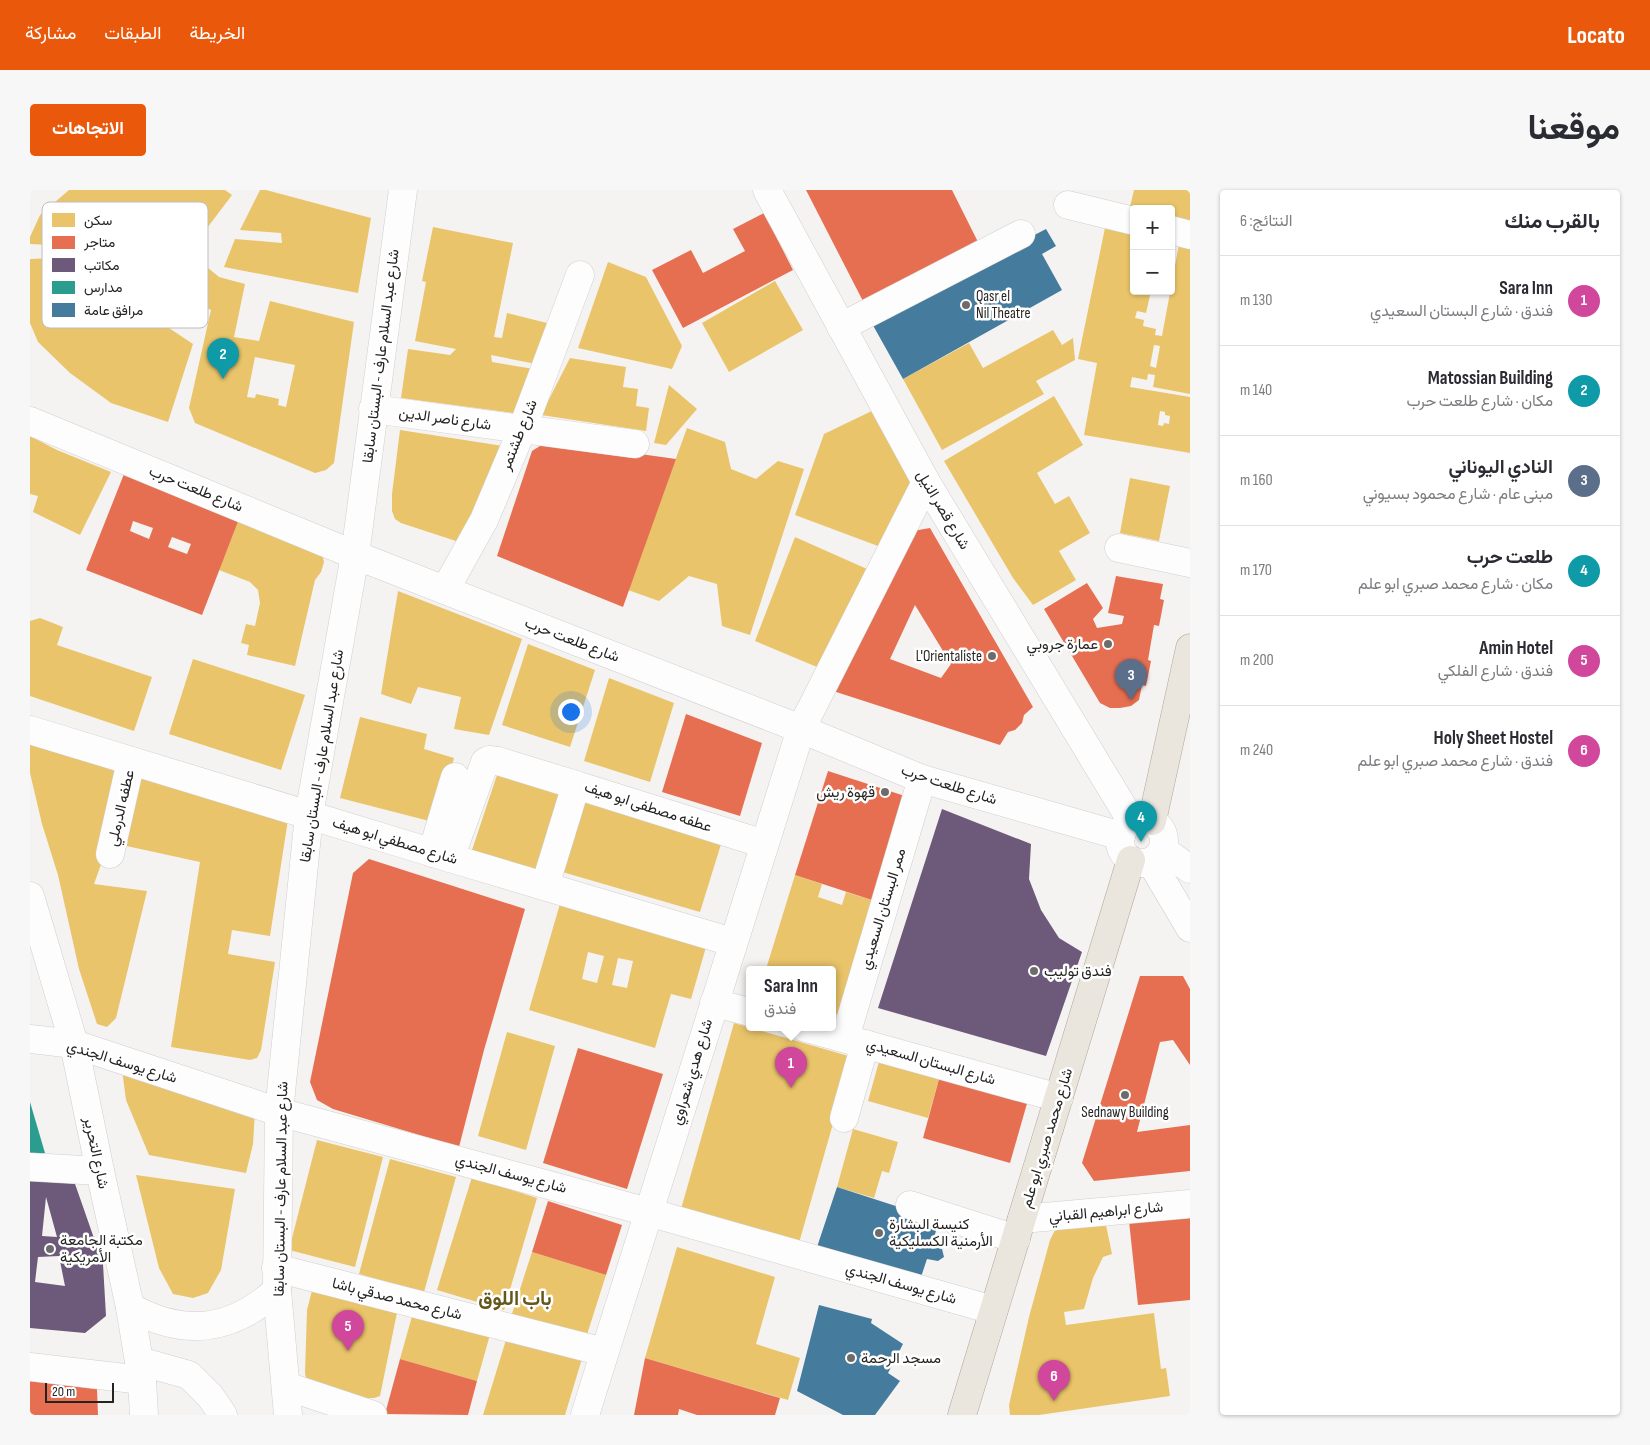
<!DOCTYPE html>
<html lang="ar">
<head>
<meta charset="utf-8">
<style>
  :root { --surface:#fff; --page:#f7f7f7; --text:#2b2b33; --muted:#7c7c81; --line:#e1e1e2; --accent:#ea580c }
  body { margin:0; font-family:"Sofia Sans Condensed",Vazirmatn,sans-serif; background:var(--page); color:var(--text); direction:rtl }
  .controls { position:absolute; right:15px; top:15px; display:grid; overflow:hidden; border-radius:5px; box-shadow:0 1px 4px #0004 }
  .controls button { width:45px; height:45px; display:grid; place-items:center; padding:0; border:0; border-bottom:1px solid var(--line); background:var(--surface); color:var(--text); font:25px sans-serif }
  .scale { position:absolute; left:15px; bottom:12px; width:69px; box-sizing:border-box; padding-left:5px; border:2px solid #252423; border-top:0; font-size:14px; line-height:18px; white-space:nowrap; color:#252423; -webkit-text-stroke:4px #fff; paint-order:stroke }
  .you { position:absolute; left:540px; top:521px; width:18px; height:18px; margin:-12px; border:4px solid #fff; border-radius:50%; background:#1a73e8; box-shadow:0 0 0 8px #1a73e833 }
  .badge { display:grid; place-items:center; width:32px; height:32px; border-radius:50%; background:var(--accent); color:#fff; font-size:16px; font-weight:700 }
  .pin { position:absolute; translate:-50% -41px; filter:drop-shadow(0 1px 2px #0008) }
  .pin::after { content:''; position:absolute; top:26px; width:18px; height:15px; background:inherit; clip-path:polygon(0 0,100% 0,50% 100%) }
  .popup { position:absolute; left:716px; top:776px; width:90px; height:65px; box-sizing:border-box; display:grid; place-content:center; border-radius:5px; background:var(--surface); filter:drop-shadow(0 1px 4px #0005); font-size:16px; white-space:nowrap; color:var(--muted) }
  .popup b { font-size:19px; color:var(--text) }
  .popup::after { content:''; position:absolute; left:50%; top:100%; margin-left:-10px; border:10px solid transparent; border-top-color:var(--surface) }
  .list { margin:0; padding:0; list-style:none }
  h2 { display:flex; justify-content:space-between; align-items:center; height:65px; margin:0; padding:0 20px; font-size:21px }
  h2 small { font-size:16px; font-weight:400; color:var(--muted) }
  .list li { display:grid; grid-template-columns:32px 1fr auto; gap:15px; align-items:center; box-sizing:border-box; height:90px; padding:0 20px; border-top:1px solid var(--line) }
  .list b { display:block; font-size:19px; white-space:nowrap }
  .list p { margin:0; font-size:16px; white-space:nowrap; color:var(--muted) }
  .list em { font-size:16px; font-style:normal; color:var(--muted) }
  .map { position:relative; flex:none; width:1160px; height:1225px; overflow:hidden; direction:ltr; border-radius:5px }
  header { display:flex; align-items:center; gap:30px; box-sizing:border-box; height:70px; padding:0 25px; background:var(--accent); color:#fff }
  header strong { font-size:24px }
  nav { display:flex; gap:28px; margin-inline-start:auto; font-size:18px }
  .intro { display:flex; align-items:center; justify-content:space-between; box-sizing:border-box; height:120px; padding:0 30px }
  h1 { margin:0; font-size:35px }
  .button { padding:12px 22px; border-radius:5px; background:var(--accent); color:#fff; font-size:18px; font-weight:700 }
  main { display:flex; gap:30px; padding:0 30px }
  aside { flex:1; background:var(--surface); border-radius:5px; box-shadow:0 1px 4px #0004 }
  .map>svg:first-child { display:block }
</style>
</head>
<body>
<header>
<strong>Locato</strong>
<nav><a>الخريطة</a><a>الطبقات</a><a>مشاركة</a></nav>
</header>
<div class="intro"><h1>موقعنا</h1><a class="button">الاتجاهات</a></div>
<main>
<aside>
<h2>بالقرب منك<small>النتائج: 6</small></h2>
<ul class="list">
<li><span class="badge" style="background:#d1479c">1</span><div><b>Sara Inn</b><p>فندق · شارع البستان السعيدي</p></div><em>130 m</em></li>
<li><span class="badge" style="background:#0f9aa8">2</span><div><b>Matossian Building</b><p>مكان · شارع طلعت حرب</p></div><em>140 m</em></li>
<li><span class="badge" style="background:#5c6f8a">3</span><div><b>النادي اليوناني</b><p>مبنى عام · شارع محمود بسيوني</p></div><em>160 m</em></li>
<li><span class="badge" style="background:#0f9aa8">4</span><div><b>طلعت حرب</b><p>مكان · شارع محمد صبري ابو علم</p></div><em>170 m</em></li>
<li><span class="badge" style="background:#d1479c">5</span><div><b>Amin Hotel</b><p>فندق · شارع الفلكي</p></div><em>200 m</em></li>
<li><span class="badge" style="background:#d1479c">6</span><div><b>Holy Sheet Hostel</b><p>فندق · شارع محمد صبري ابو علم</p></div><em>240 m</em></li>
</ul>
</aside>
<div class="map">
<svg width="1160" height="1225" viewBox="0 0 1160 1225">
  <rect width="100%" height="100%" fill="#f5f3f1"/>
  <g fill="#e9c46a" fill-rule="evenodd">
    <path d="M39,0H195L202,5L159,62L119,32L98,59L0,54V47L10,25Z"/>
    <path d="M230,0H236L341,28L328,103L194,77L205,49L252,53L251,43L210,40Z"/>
    <path d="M1104,0H1160V36L1141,31V19H1104L1099,21Z"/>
    <path d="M1076,33L1104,39V101H1121L1116,123L1107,121L1105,128L1114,130L1113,136L1126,139L1125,145L1132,146L1149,54L1160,56V204L1123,197L1125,185L1118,184L1117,190L1102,187L1100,197L1160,207V263L1054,245L1067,173L1048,169ZM1124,155L1130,156L1126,178L1120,176ZM1130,221L1135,222V225L1140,226L1139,234L1134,233L1133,236L1128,235Z"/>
    <path d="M403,37L483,53L464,147L472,148L477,123L521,134L506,174L461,165L462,172L504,179L483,223L371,208L378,159L420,165L426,159L385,151L396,92L392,91Z"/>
    <path d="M159,62L189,87L215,94L204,147L229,151L240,111L324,132L304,273L296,280L285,283L165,233L159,218L181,120L150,104L136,136L163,154L138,232L81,213L40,183L8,152L0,133V69ZM225,167L265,175L256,217L248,215L249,209L226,204L225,208L217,207Z"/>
    <path d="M578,72L616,87L652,156L642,179L548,158Z"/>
    <path d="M745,91L773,140L699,182L672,133Z"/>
    <path d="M1023,140L1032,155L1043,148L1045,170L1006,191L1014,204L912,260L873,189L939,153L953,178Z"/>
    <path d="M540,168L596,177L593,197L608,199L606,216L619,218L616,241L511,225Z"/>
    <path d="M639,195L667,219L636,255L624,253Z"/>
    <path d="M1024,206L1053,255L1007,283L1025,314L1039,306L1060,343L1029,361L1046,390L1003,415L983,388L914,271Z"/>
    <path d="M850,217L883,285L856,359L765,325L794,244Z"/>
    <path d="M657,238L695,252L701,279L726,289L748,271L774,279L720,445L692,436L687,394L659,386L629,411L598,400Z"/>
    <path d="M370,240L473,256L432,353L371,333L365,329L362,321V304Z"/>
    <path d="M0,246L27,260L81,282L50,345L3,322L8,306L0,304Z"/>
    <path d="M1100,288L1140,296L1129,351L1090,343Z"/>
    <path d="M209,329L292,363L294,372L291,382L285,390L265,476L217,465L219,455L211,453L216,434L225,436L230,413L228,400L220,392L189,380Z"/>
    <path d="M765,347L837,379L787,477L725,451Z"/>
    <path d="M368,401L492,449L459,545L424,539L431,507L388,497L381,514L351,504Z"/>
    <path d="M10,428L33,437L27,455L122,487L104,541L0,506V431Z"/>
    <path d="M498,454L565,480L540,557L472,535Z"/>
    <path d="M163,469L275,505L251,580L139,544Z"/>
    <path d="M579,488L644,513L620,592L554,571Z"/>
    <path d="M330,527L397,544L394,559L424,568L407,633L310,608Z"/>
    <path d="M0,544L100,574L79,652L64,694L117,701L86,828L77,837L67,834L49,779L28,685L12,634L0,583Z"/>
    <path d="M469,579L539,599L513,687L440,666Z"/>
    <path d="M106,585L259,623L240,746L202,740L198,764L245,772L231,860L227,868L220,870L141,857L170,672L92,655Z"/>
    <path d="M546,604L692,651L670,722L522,679Z"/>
    <path d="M765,685L792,694L788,707L812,715L816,702L848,712L813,827L802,823V779H736Z"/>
    <path d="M532,707L678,750L661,809L641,804L625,858L499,820ZM558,762L574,766L567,793L552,789ZM588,768L603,771L597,798L582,795Z"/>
    <path d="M704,833L822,867L767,1060L649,1026Z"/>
    <path d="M477,842L525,856L496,960L448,946Z"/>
    <path d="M852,861L912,878L898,928L838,911Z"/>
    <path d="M91,872L225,921L223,954L216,983L119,965L96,910Z"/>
    <path d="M823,939L868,952L859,983L852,981L844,1008L807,997Z"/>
    <path d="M287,950L353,967L325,1077L259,1060Z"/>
    <path d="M360,969L426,987L394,1102L329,1084Z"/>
    <path d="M106,985L205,999L191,1080L178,1103L163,1108L143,1104L129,1078Z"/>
    <path d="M442,987L507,1008L474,1120L407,1100Z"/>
    <path d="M1076,1035L1082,1064L1073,1067L1063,1088L1054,1119L1034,1122L1036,1135L1124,1123L1131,1179L1136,1178L1140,1206L1009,1225H980L979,1215L999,1127L1020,1050L1025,1040Z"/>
    <path d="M647,1057L745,1087L726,1154L770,1168L758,1210L615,1168Z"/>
    <path d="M502,1062L576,1085L554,1154L480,1130Z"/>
    <path d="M284,1093L369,1113L350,1206L344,1208H334L277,1192L275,1183L277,1120Z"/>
    <path d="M384,1119L461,1141L447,1191L370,1169Z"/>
    <path d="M479,1140L554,1162L535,1225H453Z"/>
  </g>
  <g fill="#e76f51" fill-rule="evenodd">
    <path d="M776,0H922L952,60L837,119Z"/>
    <path d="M734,23L763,80L653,138L622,80L661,60L673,83L715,61L703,39Z"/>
    <path d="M524,252L646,269L593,417L467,366L502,261L513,254Z"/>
    <path d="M94,284L209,329L172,425L56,380ZM103,331L123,338L119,349L100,341ZM142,347L161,354L157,364L138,357Z"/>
    <path d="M900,338L1003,517L994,525L992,533L985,540L978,542L970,555L800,500L877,342ZM885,415L921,474L911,488L860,469Z"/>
    <path d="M1086,386L1133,394L1130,409L1134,410L1129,436L1124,435L1118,470L1121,471L1116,496L1112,495L1109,510L1101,516L1090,518H1080L1070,513L1014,419L1057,393L1073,418L1063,429L1067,438L1092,434L1094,426L1078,423Z"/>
    <path d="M656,524L732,553L710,626L632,602Z"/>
    <path d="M798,581L881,608L848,712L765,685Z"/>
    <path d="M339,669L495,719L454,860L429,957L303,919L287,910L280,892L323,683Z"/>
    <path d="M1110,786H1153L1160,799V875L1143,850L1130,852L1107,942L1160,935V981L1064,991L1052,973Z"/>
    <path d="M548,858L633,884L597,999L513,973Z"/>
    <path d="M912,878L1000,903L980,973L893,948Z"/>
    <path d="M518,1011L592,1035L576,1085L502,1062Z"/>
    <path d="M1160,1024V1110L1108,1115L1099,1031Z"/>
    <path d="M615,1168L750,1208L745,1225H667L649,1219L648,1225H604Z"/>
    <path d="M370,1169L447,1191L438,1225L355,1224Z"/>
    <path d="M0,1191L67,1199L68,1225H0Z"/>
  </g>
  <g fill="#6d597a" fill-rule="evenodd">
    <path d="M912,619L1001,654L999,689L1011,720L1029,748L1052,762L1016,866L848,818Z"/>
    <path d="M0,987L44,991L73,1074L76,1126L55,1143L0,1138ZM16,1007L27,1047L12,1046ZM29,1066L35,1096L5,1092L8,1067Z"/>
  </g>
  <path fill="#2a9d8f" d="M0,912L15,963L0,967Z"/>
  <g fill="#457b9d">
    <path d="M1016,39L1026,56L1012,64L1032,100L873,189L840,130Z"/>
    <path d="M807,997L909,1030L902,1055L912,1059L914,1067L908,1071L897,1069L890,1090L787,1057Z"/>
    <path d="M789,1115L842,1129L841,1133L873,1154L858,1183L870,1191L845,1225H813L767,1201Z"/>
  </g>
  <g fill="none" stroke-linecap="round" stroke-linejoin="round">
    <defs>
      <g id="minor">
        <path d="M737,0L896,292L1102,632"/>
        <path d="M1038,15L1104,31"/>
        <path d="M1141,40L1160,45"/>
        <path d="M811,137L991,44"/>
        <path d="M343,219L605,254"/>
        <path d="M0,231L325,365L771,539L892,589L1091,646"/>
        <path d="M1089,358L1160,373"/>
        <path d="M415,400L454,330L492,240L550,85"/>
        <path d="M0,540L420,668L702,752"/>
        <circle cx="1112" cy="651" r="22"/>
        <path d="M1133,660L1160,679"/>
        <path d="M402,663L425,587"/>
        <path d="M80,664L101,571"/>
        <path d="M420,668L455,572L459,570L468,571L546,595"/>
        <path d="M1121,672L1160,738"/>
        <path d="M515,696L546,595L734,654"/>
        <path d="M0,706L44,854L70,981L100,1117L112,1190L114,1225"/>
        <path d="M684,813L720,822"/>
        <path d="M773,837L1029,908"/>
        <path d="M815,848L892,589"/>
        <path d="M0,849L44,854L249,922L618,1022L963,1120"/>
        <path d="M814,928L835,854"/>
        <path d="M0,977L70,981"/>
        <path d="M880,1015L986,1049"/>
        <path d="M992,1029L1160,1014"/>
        <path d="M246,1078L574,1162"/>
        <path d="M100,1117C154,1147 201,1142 247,1100"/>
        <path d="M109,1171L159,1185L180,1206L193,1225"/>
        <path d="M0,1177L112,1190"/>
        <path d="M256,1196L343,1225"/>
        <path d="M258,1225L247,1100L249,922L279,625L325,365L373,0"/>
        <path d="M555,1225L771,539L896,292"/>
      </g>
      <g id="major">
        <path d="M1122,631L1160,458"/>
        <path d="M932,1225L1101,670"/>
      </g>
    </defs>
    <use href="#minor" stroke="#d0cfce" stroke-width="29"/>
    <use href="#major" stroke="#aea596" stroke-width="29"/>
    <use href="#minor" stroke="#fefdfd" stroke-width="28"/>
    <use href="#major" stroke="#eae5dd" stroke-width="28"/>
  </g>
  <g fill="#6e6c6b" stroke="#fff" stroke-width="2">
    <circle cx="936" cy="115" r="5"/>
    <circle cx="1078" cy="454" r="5"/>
    <circle cx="962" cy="466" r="5"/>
    <circle cx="855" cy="602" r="5"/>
    <circle cx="1004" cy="781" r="5"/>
    <circle cx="1095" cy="905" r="5"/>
    <circle cx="849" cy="1043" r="5"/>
    <circle cx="20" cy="1059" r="5"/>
    <circle cx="821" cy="1168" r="5"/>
  </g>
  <g text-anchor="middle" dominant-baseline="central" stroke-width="5" stroke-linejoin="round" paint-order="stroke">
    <g font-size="15" fill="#252423" stroke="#fff" text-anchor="start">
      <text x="946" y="106">Qasr el<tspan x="946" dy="17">Nil Theatre</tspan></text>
      <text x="1068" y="454" text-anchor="end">عمارة جروبي</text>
      <text x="952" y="466" text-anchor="end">L'Orientaliste</text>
      <text x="845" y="602" text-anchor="end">قهوة ريش</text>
      <text x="1014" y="781">فندق توليب</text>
      <text x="1095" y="922" text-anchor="middle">Sednawy Building</text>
      <text x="859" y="1034">كنيسة البشارة<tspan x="859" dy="17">الأرمنية الكسليكية</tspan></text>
      <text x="30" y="1050">مكتبة الجامعة<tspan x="30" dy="17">الأمريكية</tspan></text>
      <text x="831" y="1168">مسجد الرحمة</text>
    </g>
    <g font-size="15" fill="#252423" stroke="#fff">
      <text transform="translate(351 166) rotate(-83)">شارع عبد السلام عارف - البستان سابقا</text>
      <text transform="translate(415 229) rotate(8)">شارع ناصر الدين</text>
      <text transform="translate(489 245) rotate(-68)">شارع طشتمر</text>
      <text transform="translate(166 299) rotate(22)">شارع طلعت حرب</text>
      <text transform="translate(913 320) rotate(59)">شارع قصر النيل</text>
      <text transform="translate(542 450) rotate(21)">شارع طلعت حرب</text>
      <text transform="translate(292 566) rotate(-81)">شارع عبد السلام عارف - البستان سابقا</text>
      <text transform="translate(919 595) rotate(18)">شارع طلعت حرب</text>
      <text transform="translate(618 617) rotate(18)">عطفه مصطفى ابو هيف</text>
      <text transform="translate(91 618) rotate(-77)">عطفه الدرملي</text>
      <text transform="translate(365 651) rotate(17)">شارع مصطفي ابو هيف</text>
      <text transform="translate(853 719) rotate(-73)">ممر البستان السعيدي</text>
      <text transform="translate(92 872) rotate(17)">شارع يوسف الجندي</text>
      <text transform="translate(901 872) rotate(16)">شارع البستان السعيدي</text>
      <text transform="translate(662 882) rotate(-73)">شارع هدي شعراوي</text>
      <text transform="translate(1017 948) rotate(-73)">شارع محمد صبري ابو علم</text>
      <text transform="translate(66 963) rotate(78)">شارع التحرير</text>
      <text transform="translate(481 984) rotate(15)">شارع يوسف الجندي</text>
      <text transform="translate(251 999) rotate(-89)">شارع عبد السلام عارف - البستان سابقا</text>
      <text transform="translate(1076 1022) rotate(-5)">شارع ابراهيم القباني</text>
      <text transform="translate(871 1094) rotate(16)">شارع يوسف الجندي</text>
      <text transform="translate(367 1109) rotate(14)">شارع محمد صدقي باشا</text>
    </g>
    <g font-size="20" font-weight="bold" fill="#65571b" stroke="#fff">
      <text x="485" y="1109">باب اللوق</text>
    </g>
  </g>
  <rect x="12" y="12" width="166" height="126" rx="8" fill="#fff" stroke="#bebdbd" stroke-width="1"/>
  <rect x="22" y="23" width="23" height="14" fill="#e9c46a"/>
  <rect x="22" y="46" width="23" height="13" fill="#e76f51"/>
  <rect x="22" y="68" width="23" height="14" fill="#6d597a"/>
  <rect x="22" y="91" width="23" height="13" fill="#2a9d8f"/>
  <rect x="22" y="113" width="23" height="14" fill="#457b9d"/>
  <g font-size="14" fill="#252423">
    <text x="54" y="35">سكن</text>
    <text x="54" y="57">متاجر</text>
    <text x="54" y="80">مكاتب</text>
    <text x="54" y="102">مدارس</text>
    <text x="54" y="125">مرافق عامة</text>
  </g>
</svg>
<div class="controls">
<button>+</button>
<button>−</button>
</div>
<div class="scale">20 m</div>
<div class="you"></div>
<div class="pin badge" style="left:761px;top:898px;background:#d1479c">1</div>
<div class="popup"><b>Sara Inn</b>فندق</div>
<div class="pin badge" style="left:193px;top:189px;background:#0f9aa8">2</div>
<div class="pin badge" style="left:1101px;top:510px;background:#5c6f8a">3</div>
<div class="pin badge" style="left:1111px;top:652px;background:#0f9aa8">4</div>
<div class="pin badge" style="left:318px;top:1161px;background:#d1479c">5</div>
<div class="pin badge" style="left:1024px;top:1211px;background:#d1479c">6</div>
</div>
</main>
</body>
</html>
